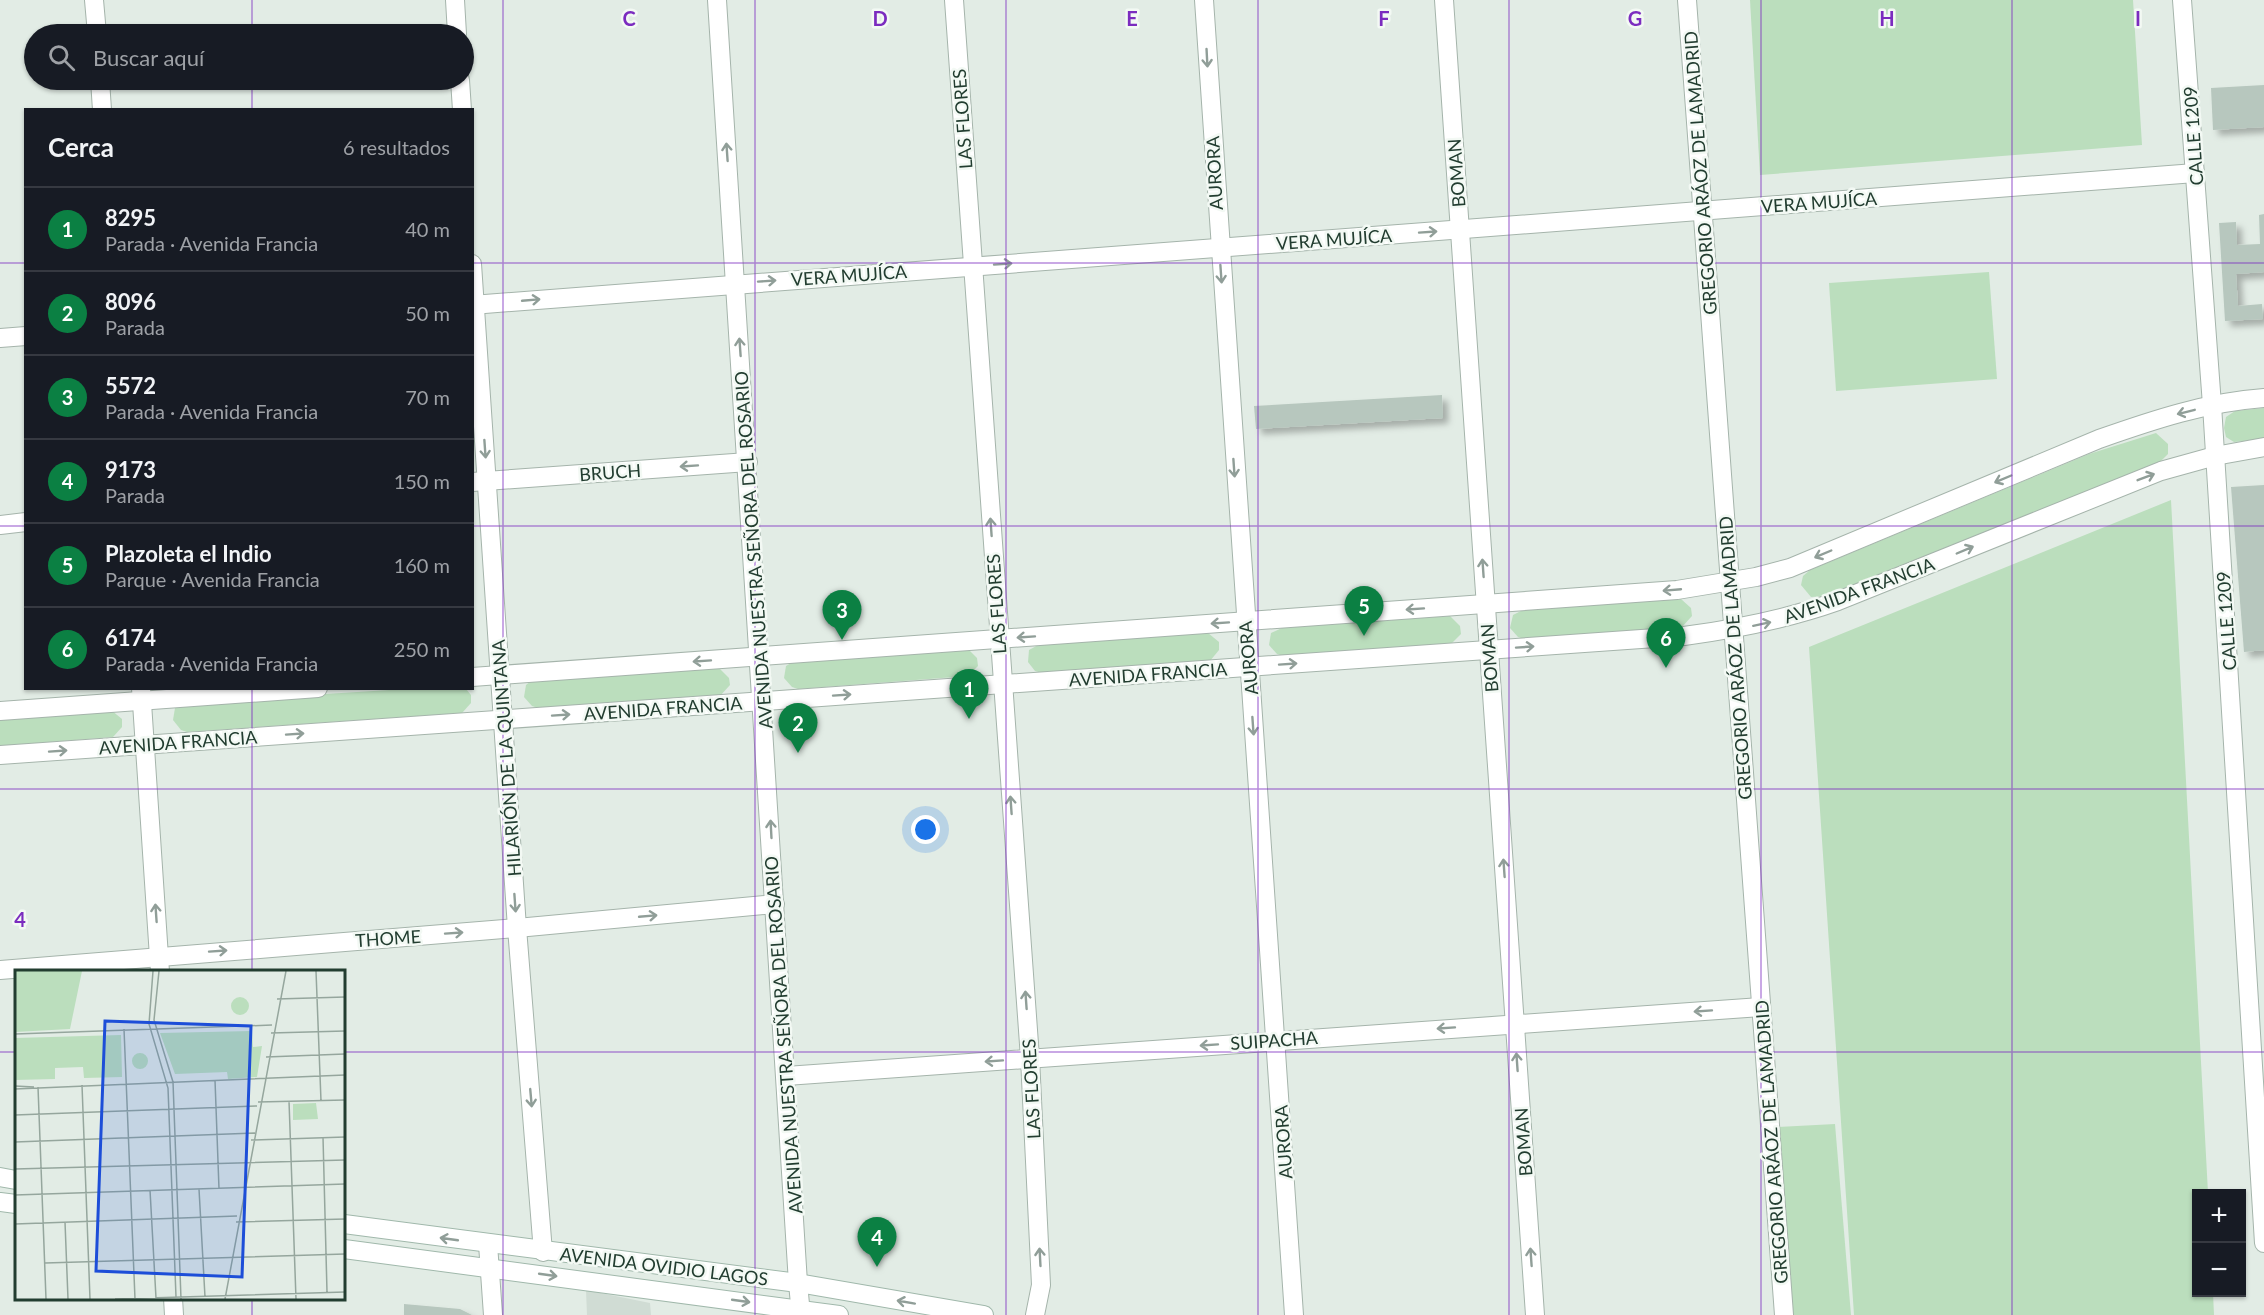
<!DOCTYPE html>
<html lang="es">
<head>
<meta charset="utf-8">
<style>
  :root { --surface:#171b24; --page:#242831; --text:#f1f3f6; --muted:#9ea1a6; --line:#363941; --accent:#0b8043 }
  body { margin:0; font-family:Lato,sans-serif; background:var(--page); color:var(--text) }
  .controls { position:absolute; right:18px; bottom:18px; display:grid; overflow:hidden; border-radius:0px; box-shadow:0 2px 4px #0004 }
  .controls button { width:54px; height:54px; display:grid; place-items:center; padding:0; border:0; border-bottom:2px solid var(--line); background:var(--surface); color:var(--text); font:30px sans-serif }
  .you { position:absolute; left:926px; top:830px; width:21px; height:21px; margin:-15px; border:4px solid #fff; border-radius:50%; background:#1a73e8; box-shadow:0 0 0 9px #1a73e833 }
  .badge { display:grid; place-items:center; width:39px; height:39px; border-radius:50%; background:var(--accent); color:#fff; font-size:20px; font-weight:700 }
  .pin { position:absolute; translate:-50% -50px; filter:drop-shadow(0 2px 3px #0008) }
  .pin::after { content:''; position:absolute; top:32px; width:21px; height:18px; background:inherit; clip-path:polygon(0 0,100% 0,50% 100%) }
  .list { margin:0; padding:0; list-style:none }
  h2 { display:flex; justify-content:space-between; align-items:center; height:78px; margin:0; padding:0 24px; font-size:26px }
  h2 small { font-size:20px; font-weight:400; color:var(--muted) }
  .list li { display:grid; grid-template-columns:39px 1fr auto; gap:18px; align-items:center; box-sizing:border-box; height:84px; padding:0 24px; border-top:2px solid var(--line) }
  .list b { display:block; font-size:22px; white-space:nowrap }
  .list p { margin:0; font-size:20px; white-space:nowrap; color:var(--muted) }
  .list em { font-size:20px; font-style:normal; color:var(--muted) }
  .icon { flex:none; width:33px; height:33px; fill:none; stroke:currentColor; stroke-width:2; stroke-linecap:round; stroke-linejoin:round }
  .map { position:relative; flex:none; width:2264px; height:1315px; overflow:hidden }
  .search { position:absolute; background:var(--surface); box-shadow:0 2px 4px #0004; left:24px; top:24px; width:450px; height:66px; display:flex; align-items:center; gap:15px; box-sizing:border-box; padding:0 21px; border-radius:33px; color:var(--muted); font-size:22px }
  .panel { position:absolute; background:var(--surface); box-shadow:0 2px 4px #0004; left:24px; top:108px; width:450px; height:582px; border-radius:0px }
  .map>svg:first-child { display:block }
</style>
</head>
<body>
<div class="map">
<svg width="2264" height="1315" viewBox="0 0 2264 1315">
  <defs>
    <filter id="shadow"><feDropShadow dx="5.5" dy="5.5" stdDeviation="3" flood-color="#0004"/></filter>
  </defs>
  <rect width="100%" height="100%" fill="#e2ece5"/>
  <path fill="#d0dcd4" d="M586,1290L650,1303L651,1315H587Z"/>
  <g fill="#bbdebd">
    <path d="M1750,0H2133L2142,145L1760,175Z"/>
    <path d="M1989,272L1997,379L1836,391L1829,283Z"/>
    <path d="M2264,408V439L2234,442L2226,437L2224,428L2226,417L2235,411Z"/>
    <path d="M2156,433L2168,444V454L2161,461L1826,596L1811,597L1801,585L1803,576L1810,570L2089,454Z"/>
    <path d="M2171,500L2208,1193L2196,1194V1292L2213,1293L2214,1315H1854L1809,647Z"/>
    <path d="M1681,599L1691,608L1692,616L1682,627L1524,639L1518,637L1510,628L1513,615L1523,610Z"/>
    <path d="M1450,616L1460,626L1461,634L1451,644L1283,656L1277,654L1269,645L1271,633L1282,628Z"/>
    <path d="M1208,633L1219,642V650L1210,661L1042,673L1035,671L1028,662L1029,650L1040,644Z"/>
    <path d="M967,648L977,658L978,666L968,676L798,689L792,687L784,678L786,666L791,663Z"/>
    <path d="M719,668L729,678L730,685L720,696L538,708L532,706L524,697L526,685L531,681Z"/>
    <path d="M405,689H466L471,695V703L462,713L187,732L181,730L173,720L175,708L185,703Z"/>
    <path d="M111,710L122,719V727L113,737L0,746V717Z"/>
    <path d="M1835,1124L1851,1315H1791L1778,1127Z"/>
  </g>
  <g fill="#b7c7be" filter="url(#shadow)">
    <path d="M2264,85V127L2213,130L2211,88Z"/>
    <path d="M2264,214V272L2236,274L2238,306L2262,304L2263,319L2225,321L2219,223L2236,222L2237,245L2260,244L2259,215Z"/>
    <path d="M1442,395L1443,418L1256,429L1254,406Z"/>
    <path d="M2264,485V650L2244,652L2231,487Z"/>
    <path d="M404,1304L460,1309L472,1315H404Z"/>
  </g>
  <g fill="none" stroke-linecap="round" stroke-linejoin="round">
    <defs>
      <g id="minor">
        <path d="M94,0L97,34"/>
        <path d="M455,0L457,34"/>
        <path d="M717,0L798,1283"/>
        <path d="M954,0L1030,1058L1041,1285L1035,1315"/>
        <path d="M1204,0L1294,1315"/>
        <path d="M1444,0L1535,1315"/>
        <path d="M1687,0L1784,1315"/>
        <path d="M2182,0L2212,405L2264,1243"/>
        <path d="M100,80L102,110"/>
        <path d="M460,80L462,110"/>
        <path d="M472,264L517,928L543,1252"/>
        <path d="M472,305L2195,173"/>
        <path d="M0,338L26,336"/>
        <path d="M472,482L748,462"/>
        <path d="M0,525L26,522"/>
        <path d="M141,688L160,972"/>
        <path d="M0,970L517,928L775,904"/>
        <path d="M786,1076L1761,1007"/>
        <path d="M488,1244L493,1315"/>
        <path d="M173,1298L174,1315"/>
      </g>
      <g id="tertiary">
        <path d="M472,677L1677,590L1756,577L1790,568L2099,439C2153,420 2207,402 2264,398"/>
        <path d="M0,711L318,688"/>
        <path d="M0,755L1684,636C1737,629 1787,619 1838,601L2161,471L2215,456L2264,447"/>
        <path d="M798,1283L801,1315"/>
      </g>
      <g id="secondary">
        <path d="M0,1177L16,1180"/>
        <path d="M0,1202L16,1204"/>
        <path d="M344,1224L798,1283L984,1315"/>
        <path d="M344,1249L839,1315"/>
      </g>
    </defs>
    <use href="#minor" stroke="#a5b4ab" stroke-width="20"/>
    <use href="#tertiary" stroke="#a5b4ab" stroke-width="20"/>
    <use href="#secondary" stroke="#a0b8ab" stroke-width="20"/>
    <use href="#minor" stroke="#fff" stroke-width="18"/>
    <use href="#tertiary" stroke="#fff" stroke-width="18"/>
    <use href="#secondary" stroke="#fff" stroke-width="18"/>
  </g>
  <defs><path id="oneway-shaft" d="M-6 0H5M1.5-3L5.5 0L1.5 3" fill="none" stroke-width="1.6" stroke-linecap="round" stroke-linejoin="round" transform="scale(1.5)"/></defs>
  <g stroke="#909e98">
    <use href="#oneway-shaft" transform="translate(1207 58) rotate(87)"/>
    <use href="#oneway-shaft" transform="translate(727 152) rotate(-94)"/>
    <use href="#oneway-shaft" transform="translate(1428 232) rotate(-4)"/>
    <use href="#oneway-shaft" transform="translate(1003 264) rotate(-4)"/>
    <use href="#oneway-shaft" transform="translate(1221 274) rotate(86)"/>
    <use href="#oneway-shaft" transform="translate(767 281) rotate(-4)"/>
    <use href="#oneway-shaft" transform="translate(531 300) rotate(-5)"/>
    <use href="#oneway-shaft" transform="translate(740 347) rotate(-94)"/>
    <use href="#oneway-shaft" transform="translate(2186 412) rotate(166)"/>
    <use href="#oneway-shaft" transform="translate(485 449) rotate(86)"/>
    <use href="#oneway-shaft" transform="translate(689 466) rotate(176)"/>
    <use href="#oneway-shaft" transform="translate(1234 468) rotate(86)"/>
    <use href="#oneway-shaft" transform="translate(2146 477) rotate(-21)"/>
    <use href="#oneway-shaft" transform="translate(2003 479) rotate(157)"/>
    <use href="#oneway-shaft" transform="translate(991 527) rotate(-94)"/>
    <use href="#oneway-shaft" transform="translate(1965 550) rotate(-23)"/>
    <use href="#oneway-shaft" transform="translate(1823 554) rotate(157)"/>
    <use href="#oneway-shaft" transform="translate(1483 568) rotate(-94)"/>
    <use href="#oneway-shaft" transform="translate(1672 590) rotate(175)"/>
    <use href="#oneway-shaft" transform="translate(1415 609) rotate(176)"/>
    <use href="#oneway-shaft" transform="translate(1220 623) rotate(176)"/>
    <use href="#oneway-shaft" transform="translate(1762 624) rotate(-12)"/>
    <use href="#oneway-shaft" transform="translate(1026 637) rotate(176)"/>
    <use href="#oneway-shaft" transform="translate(1525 647) rotate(-4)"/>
    <use href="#oneway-shaft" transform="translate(702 661) rotate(176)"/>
    <use href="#oneway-shaft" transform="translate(1288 664) rotate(-4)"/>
    <use href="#oneway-shaft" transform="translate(842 695) rotate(-4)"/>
    <use href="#oneway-shaft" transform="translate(561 715) rotate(-4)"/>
    <use href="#oneway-shaft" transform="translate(1253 726) rotate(86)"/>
    <use href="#oneway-shaft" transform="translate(295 734) rotate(-4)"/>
    <use href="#oneway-shaft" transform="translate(58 751) rotate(-4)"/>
    <use href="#oneway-shaft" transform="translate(1011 805) rotate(-94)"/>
    <use href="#oneway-shaft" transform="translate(771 829) rotate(-93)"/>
    <use href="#oneway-shaft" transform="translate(1504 868) rotate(-94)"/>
    <use href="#oneway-shaft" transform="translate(515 903) rotate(86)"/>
    <use href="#oneway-shaft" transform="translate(156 913) rotate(-94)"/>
    <use href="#oneway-shaft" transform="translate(648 916) rotate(-5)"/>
    <use href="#oneway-shaft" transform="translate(454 933) rotate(-4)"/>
    <use href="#oneway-shaft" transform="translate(218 951) rotate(-4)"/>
    <use href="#oneway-shaft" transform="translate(1026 1000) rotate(-94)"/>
    <use href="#oneway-shaft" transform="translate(1703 1011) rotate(176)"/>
    <use href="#oneway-shaft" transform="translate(1446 1028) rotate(176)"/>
    <use href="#oneway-shaft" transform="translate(1209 1045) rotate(176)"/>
    <use href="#oneway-shaft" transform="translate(994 1061) rotate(176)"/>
    <use href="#oneway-shaft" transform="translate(1517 1062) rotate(-94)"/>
    <use href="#oneway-shaft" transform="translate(531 1098) rotate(85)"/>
    <use href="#oneway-shaft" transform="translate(449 1239) rotate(-172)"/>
    <use href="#oneway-shaft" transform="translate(1040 1257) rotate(-93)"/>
    <use href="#oneway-shaft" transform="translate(1531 1257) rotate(-94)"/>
    <use href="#oneway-shaft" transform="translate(548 1275) rotate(8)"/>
    <use href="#oneway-shaft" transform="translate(741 1301) rotate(8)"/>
    <use href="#oneway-shaft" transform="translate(906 1302) rotate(-170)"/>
  </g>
  <path fill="none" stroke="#7b2cbf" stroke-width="1.5" stroke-opacity="0.55" d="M252,0V34M503,0V1315M755,0V1315M1006,0V1315M1258,0V1315M1509,0V1315M1761,0V1315M2012,0V1315M252,80V110M0,263H26M472,263H2264M0,526H26M472,526H2264M252,688V972M0,789H2264M0,1052H16M344,1052H2264M252,1298V1315"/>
  <g text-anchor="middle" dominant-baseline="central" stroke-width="5" stroke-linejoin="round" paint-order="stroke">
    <g font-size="18" fill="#223d30" stroke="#f3f9f4">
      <text transform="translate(962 119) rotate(-94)">LAS FLORES</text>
      <text transform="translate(2193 136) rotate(-94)">CALLE 1209</text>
      <text transform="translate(1214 173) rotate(-93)">AURORA</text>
      <text transform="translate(1456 173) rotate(-94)">BOMAN</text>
      <text transform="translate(1700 173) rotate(-94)">GREGORIO ARÁOZ DE LAMADRID</text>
      <text transform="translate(1819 202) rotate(-4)">VERA MUJÍCA</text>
      <text transform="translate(1334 239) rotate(-4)">VERA MUJÍCA</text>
      <text transform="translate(849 275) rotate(-4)">VERA MUJÍCA</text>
      <text transform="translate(610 472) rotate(-4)">BRUCH</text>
      <text transform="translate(753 550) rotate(-94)">AVENIDA NUESTRA SEÑORA DEL ROSARIO</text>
      <text transform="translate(1859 590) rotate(-20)">AVENIDA FRANCIA</text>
      <text transform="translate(996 604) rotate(-94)">LAS FLORES</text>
      <text transform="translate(2226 621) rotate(-94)">CALLE 1209</text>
      <text transform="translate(1248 658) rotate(-95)">AURORA</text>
      <text transform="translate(1489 658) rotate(-94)">BOMAN</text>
      <text transform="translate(1735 658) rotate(-94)">GREGORIO ARÁOZ DE LAMADRID</text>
      <text transform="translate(1148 674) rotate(-4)">AVENIDA FRANCIA</text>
      <text transform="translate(663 708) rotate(-4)">AVENIDA FRANCIA</text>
      <text transform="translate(178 742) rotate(-4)">AVENIDA FRANCIA</text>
      <text transform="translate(506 758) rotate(-94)">HILARIÓN DE LA QUINTANA</text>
      <text transform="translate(388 938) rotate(-4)">THOME</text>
      <text transform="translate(783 1035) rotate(-94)">AVENIDA NUESTRA SEÑORA DEL ROSARIO</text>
      <text transform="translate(1274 1040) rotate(-4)">SUIPACHA</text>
      <text transform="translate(1031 1089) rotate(-93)">LAS FLORES</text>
      <text transform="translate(1283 1142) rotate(-94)">AURORA</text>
      <text transform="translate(1523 1142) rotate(-94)">BOMAN</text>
      <text transform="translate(1771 1142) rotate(-94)">GREGORIO ARÁOZ DE LAMADRID</text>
      <text transform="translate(664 1266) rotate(7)">AVENIDA OVIDIO LAGOS</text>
    </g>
  </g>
  <g transform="translate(15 970)">
    <rect width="330" height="330" fill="#e2ece5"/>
    <path d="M0,1H67L55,59L0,62ZM216 36a9 9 0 1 1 18 0a9 9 0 1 1-18 0ZM237,61L238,77L247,76L242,107L213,109L212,102L160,104L145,63ZM106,65L107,107L69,108L68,97L40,98V109L0,110V68ZM117 91a8 8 0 1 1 16 0a8 8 0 1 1-16 0ZM301,133L303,149L278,150V134Z" fill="#bbdebd"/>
    <path fill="none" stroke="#95a69d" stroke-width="1.5" d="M138,1L134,54L153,118L161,327M144,1L139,50L158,112L166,329M301,1L306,131M262,29L330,27M109,59L120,329M256,63L330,61M0,64L257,55M251,87L330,84M200,110L204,219M67,115L75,329M0,116L19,117M23,117L31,329M0,119L330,105M274,131L281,329M243,132L330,130M0,145L242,136M308,167L312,322M236,170L330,167M0,172L240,163M0,199L330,190M184,219L190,327M135,220L141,328M0,225L330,214M50,252L53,329M221,252L330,249M0,254L222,246M30,293L330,284M100,329L330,322M210,329L271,1"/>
    <path fill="#1d4ed8" fill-opacity="0.15" stroke="#1d4ed8" stroke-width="3" d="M90,51L236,56L227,307L81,301Z"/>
    <rect width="330" height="330" fill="none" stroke="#223d30" stroke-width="3"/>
  </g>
  <g font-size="20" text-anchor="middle" font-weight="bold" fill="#7b2cbf" stroke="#f3f9f4" stroke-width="5" stroke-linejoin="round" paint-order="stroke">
    <text x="629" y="26">C</text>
    <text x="880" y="26">D</text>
    <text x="1132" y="26">E</text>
    <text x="1384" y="26">F</text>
    <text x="1635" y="26">G</text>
    <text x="1887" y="26">H</text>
    <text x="2138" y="26">I</text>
    <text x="20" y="927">4</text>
  </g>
</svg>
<div class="controls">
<button>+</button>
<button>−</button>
</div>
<div class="you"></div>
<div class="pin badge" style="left:969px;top:719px">1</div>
<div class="pin badge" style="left:798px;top:753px">2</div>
<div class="pin badge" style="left:842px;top:640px">3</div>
<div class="pin badge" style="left:877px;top:1267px">4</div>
<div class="pin badge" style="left:1364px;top:636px">5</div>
<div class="pin badge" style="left:1666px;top:668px">6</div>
<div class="search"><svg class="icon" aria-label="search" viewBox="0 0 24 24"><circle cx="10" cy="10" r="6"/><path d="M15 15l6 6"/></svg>Buscar aquí</div>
<section class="panel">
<h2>Cerca<small>6 resultados</small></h2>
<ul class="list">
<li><span class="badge">1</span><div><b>8295</b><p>Parada · Avenida Francia</p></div><em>40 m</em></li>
<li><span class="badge">2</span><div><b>8096</b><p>Parada</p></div><em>50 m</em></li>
<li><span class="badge">3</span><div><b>5572</b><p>Parada · Avenida Francia</p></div><em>70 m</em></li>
<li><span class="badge">4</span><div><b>9173</b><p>Parada</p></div><em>150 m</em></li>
<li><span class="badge">5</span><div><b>Plazoleta el Indio</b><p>Parque · Avenida Francia</p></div><em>160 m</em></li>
<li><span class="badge">6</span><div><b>6174</b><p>Parada · Avenida Francia</p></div><em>250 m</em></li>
</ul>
</section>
</div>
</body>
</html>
